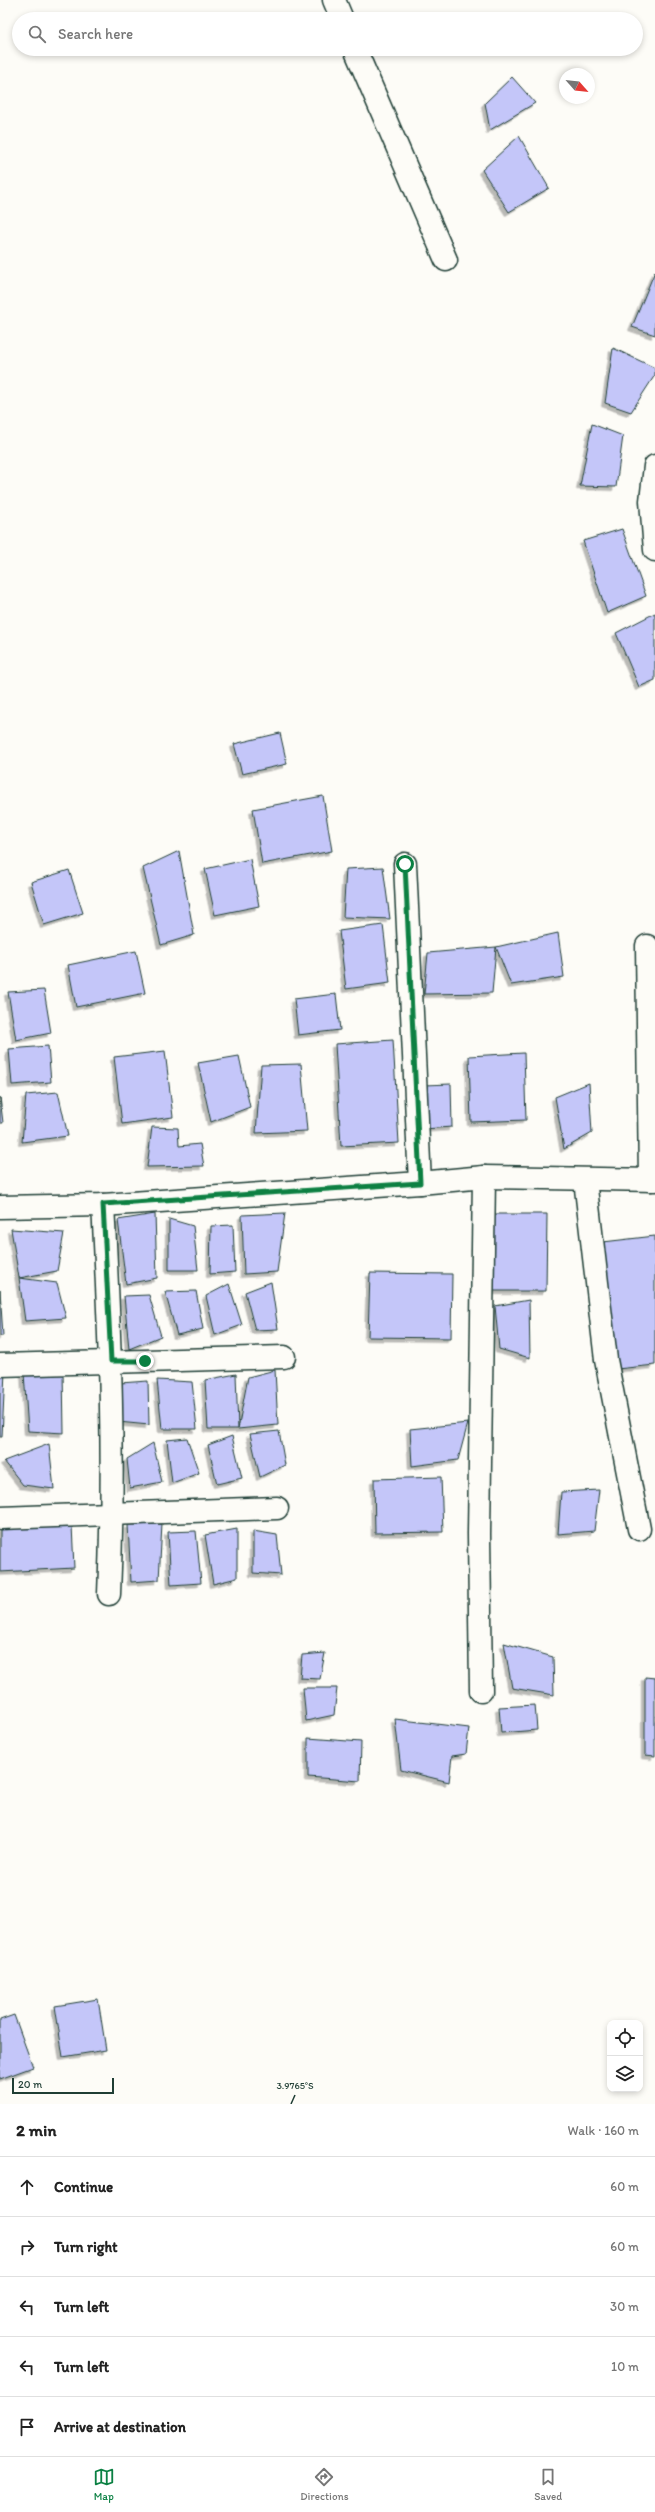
<!DOCTYPE html>
<html lang="en">
<head>
<meta charset="utf-8">
<style>
  :root { --surface:#fff; --page:#f6f6f6; --text:#222; --muted:#767676; --line:#e0e0e0; --accent:#0b8043 }
  body { margin:0; font-family:Itim,sans-serif; background:var(--page); color:var(--text) }
  .controls { position:absolute; right:12px; bottom:12px; display:grid; overflow:hidden; border-radius:8px; box-shadow:0 2px 6px #0003 }
  .controls button { width:36px; height:36px; display:grid; place-items:center; padding:0; border:0; border-bottom:1px solid var(--line); background:var(--surface); color:var(--text); font:20px sans-serif }
  .compass { position:absolute; left:559px; top:68px; width:36px; height:36px; border-radius:50%; background:var(--surface); box-shadow:0 2px 6px #0003; rotate:117deg }
  .scale { position:absolute; left:12px; bottom:10px; width:102px; box-sizing:border-box; padding-left:4px; border:2px solid #1f3d34; border-top:0; font-size:11px; line-height:14px; white-space:nowrap; color:#1f3d34; -webkit-text-stroke:3px #fdfcf7; paint-order:stroke }
  .stop { position:absolute; width:12px; height:12px; margin:-9px; border:3px solid #0b8043; border-radius:50%; background:#fff }
  .stop.end { background:#0b8043; border-color:#fff; box-shadow:0 1px 4px #0008 }
  .list { margin:0; padding:0; list-style:none }
  h2 { display:flex; justify-content:space-between; align-items:center; height:52px; margin:0; padding:0 16px; font-size:17px }
  h2 small { font-size:13px; font-weight:400; color:var(--muted) }
  .list li { display:grid; grid-template-columns:26px 1fr auto; gap:12px; align-items:center; box-sizing:border-box; height:60px; padding:0 16px; border-top:1px solid var(--line) }
  .list b { display:block; font-size:15px; white-space:nowrap }
  .list em { font-size:13px; font-style:normal; color:var(--muted) }
  .icon { flex:none; width:22px; height:22px; fill:none; stroke:currentColor; stroke-width:2; stroke-linecap:round; stroke-linejoin:round }
  .map { position:relative; flex:none; width:655px; height:2104px; overflow:hidden }
  .search { position:absolute; background:var(--surface); box-shadow:0 2px 6px #0003; left:12px; right:12px; top:12px; height:44px; display:flex; align-items:center; gap:10px; box-sizing:border-box; padding:0 14px; border-radius:22px; color:var(--muted); font-size:15px }
  .sheet { height:352px; background:var(--surface) }
  nav { display:flex; justify-content:space-around; align-items:center; box-sizing:border-box; height:56px; border-top:1px solid var(--line); background:var(--surface); font-size:11px; color:var(--muted) }
  nav a { display:grid; justify-items:center; gap:2px }
  nav .on { color:var(--accent) }
  .map>svg:first-child { display:block }
</style>
</head>
<body>
<div class="map">
<svg width="655" height="2104" viewBox="0 0 655 2104">
  <defs>
    <filter id="shadow"><feDropShadow dx="-3.5" dy="3.5" stdDeviation="0" flood-color="#0004"/></filter>
  </defs>
  <rect width="100%" height="100%" fill="#fdfcf7"/>
  <filter id="ink" filterUnits="userSpaceOnUse"><feTurbulence type="fractalNoise" baseFrequency=".025" numOctaves="2"/><feDisplacementMap in="SourceGraphic" scale="8" xChannelSelector="R" yChannelSelector="G"/><feConvolveMatrix kernelMatrix="1 2 1 2 8 2 1 2 1" color-interpolation-filters="sRGB"/></filter>
  <g filter="url(#ink)">
    <g fill="#c4c6f9" stroke="#1f3d34" filter="url(#shadow)">
      <path d="M512,77L535,103L490,130L485,103Z"/>
      <path d="M519,136L549,188L509,212L482,170Z"/>
      <path d="M655,271V335L632,327Z"/>
      <path d="M613,348L655,368V375L631,412L605,403Z"/>
      <path d="M592,424L623,436L616,487L580,486Z"/>
      <path d="M622,529L646,596L607,613L583,541Z"/>
      <path d="M655,613V680L639,687L616,633Z"/>
      <path d="M280,733L287,764L242,774L234,744Z"/>
      <path d="M323,796L332,851L262,864L253,809Z"/>
      <path d="M179,851L194,935L161,945L143,868Z"/>
      <path d="M250,859L259,906L215,915L205,869Z"/>
      <path d="M383,867L390,919L343,917L346,869Z"/>
      <path d="M69,870L83,913L44,925L31,882Z"/>
      <path d="M383,925L390,983L346,989L339,931Z"/>
      <path d="M558,933L564,977L511,985L496,947Z"/>
      <path d="M496,947L492,993L424,994L428,953Z"/>
      <path d="M136,951L145,993L76,1007L68,965Z"/>
      <path d="M44,990L51,1033L16,1040L8,992Z"/>
      <path d="M336,994L340,1030L298,1035L294,999Z"/>
      <path d="M393,1040L399,1143L341,1146L335,1044Z"/>
      <path d="M48,1046L51,1082L12,1085L9,1049Z"/>
      <path d="M165,1051L173,1117L122,1124L114,1057Z"/>
      <path d="M524,1053L526,1120L471,1122L469,1056Z"/>
      <path d="M239,1056L250,1107L211,1122L198,1063Z"/>
      <path d="M301,1064L307,1131L256,1133L261,1065Z"/>
      <path d="M589,1083L592,1133L564,1149L555,1097Z"/>
      <path d="M451,1084L452,1127L424,1129V1085Z"/>
      <path d="M58,1092L68,1136L22,1142L26,1095Z"/>
      <path d="M0,1097L3,1123H0Z"/>
      <path d="M152,1127L178,1128L179,1146L200,1144L204,1166L147,1167Z"/>
      <path d="M285,1213L277,1272L244,1274L242,1215Z"/>
      <path d="M155,1214L157,1278L126,1284L118,1220Z"/>
      <path d="M486,1214H547L546,1291H485Z"/>
      <path d="M169,1219L193,1226L198,1270H169Z"/>
      <path d="M233,1225L235,1272L210,1274L211,1226Z"/>
      <path d="M11,1229L64,1233L57,1271L19,1278Z"/>
      <path d="M655,1236V1365L617,1369L603,1242Z"/>
      <path d="M370,1273L452,1274L451,1338L368,1337Z"/>
      <path d="M19,1278L57,1283L66,1318L25,1321Z"/>
      <path d="M271,1282L278,1329L255,1330L245,1292Z"/>
      <path d="M229,1284L242,1325L215,1335L206,1296Z"/>
      <path d="M0,1290L3,1336H0Z"/>
      <path d="M196,1291L203,1329L177,1335L165,1292Z"/>
      <path d="M149,1295L161,1336L129,1349L124,1296Z"/>
      <path d="M529,1300L530,1358L499,1349L495,1306Z"/>
      <path d="M275,1370L278,1425L238,1429L248,1377Z"/>
      <path d="M5,1371L2,1437H0V1372Z"/>
      <path d="M63,1371L64,1433L28,1431L24,1373Z"/>
      <path d="M236,1374L238,1429H208L205,1380Z"/>
      <path d="M157,1380L192,1382L197,1429H162Z"/>
      <path d="M148,1381L149,1425L118,1422L120,1383Z"/>
      <path d="M468,1423L458,1460L412,1466L410,1429Z"/>
      <path d="M279,1431L285,1465L260,1477L250,1434Z"/>
      <path d="M232,1436L242,1478L217,1484L208,1445Z"/>
      <path d="M187,1438L199,1473L172,1483L167,1440Z"/>
      <path d="M153,1443L162,1482L130,1488L127,1459Z"/>
      <path d="M49,1444L54,1489L23,1485L4,1461Z"/>
      <path d="M441,1477L443,1532L375,1533L374,1479Z"/>
      <path d="M599,1490L594,1531L558,1534L561,1492Z"/>
      <path d="M162,1524L159,1580L131,1582L128,1525Z"/>
      <path d="M72,1525L74,1568L0,1572V1528Z"/>
      <path d="M237,1529V1578L213,1584L205,1535Z"/>
      <path d="M196,1531L201,1583L171,1585L168,1532Z"/>
      <path d="M253,1531L277,1535L281,1575L253,1573Z"/>
      <path d="M504,1643L553,1657L554,1695L512,1688Z"/>
      <path d="M325,1653L320,1679L300,1678L302,1655Z"/>
      <path d="M645,1677L655,1678V1756L645,1755Z"/>
      <path d="M303,1688H337L334,1715L306,1721Z"/>
      <path d="M535,1705L537,1730L501,1733L499,1707Z"/>
      <path d="M395,1719L469,1728L466,1754L452,1756L449,1782L401,1770Z"/>
      <path d="M308,1738L361,1742L360,1781L308,1777Z"/>
      <path d="M98,1999L106,2050L63,2057L55,2006Z"/>
      <path d="M14,2015L33,2067L0,2079V2020Z"/>
    </g>
    <g fill="none" stroke-linecap="round" stroke-linejoin="round">
      <defs>
        <g id="street">
          <path d="M334,0L342,19"/>
          <path d="M355,49L446,260"/>
          <path d="M655,466L651,501L655,550"/>
          <path d="M405,864L420,1183"/>
          <path d="M647,946L650,1180"/>
          <path d="M585,1180L606,1360L639,1529"/>
          <path d="M103,1205C110,1334 115,1464 109,1594"/>
          <path d="M0,1207L103,1205L420,1183L484,1177L655,1180"/>
          <path d="M0,1365L284,1357"/>
          <path d="M0,1518L277,1508"/>
          <path d="M481,1691L479,1534L484,1177"/>
        </g>
      </defs>
      <use href="#street" stroke="#1f3d34" stroke-width="25"/>
      <use href="#street" stroke="#fdfcf7" stroke-width="22"/>
    </g>
  </g>
  <g fill="none" stroke-linecap="round" stroke-linejoin="round" filter="url(#ink)">
    <path stroke="#0b8043" stroke-width="5" d="M145,1361H111L103,1204L420,1183L405,864"/>
  </g>
  <path fill="none" stroke="#1f3d34" stroke-width="1.5" d="M291,2104L295,2095"/>
  <g font-size="10" text-anchor="middle" fill="#1f3d34" stroke="#fdfcf7" stroke-width="3" stroke-linejoin="round" paint-order="stroke">
    <text x="295" y="2089">3.9765°S</text>
  </g>
</svg>
<div class="controls">
<button><svg class="icon" aria-label="locate" viewBox="0 0 24 24"><circle cx="12" cy="12" r="6"/><path d="M12 2v4M12 18v4M2 12h4M18 12h4"/></svg></button>
<button><svg class="icon" aria-label="layers" viewBox="0 0 24 24"><path d="M12 4l9 5-9 5-9-5zM3 14l9 5 9-5"/></svg></button>
</div>
<svg class="compass" viewBox="-18 -18 36 36"><path d="M0-13l5 13h-10z" fill="#e53935"/><path d="M0 13l5-13h-10z" fill="#767676"/></svg>
<div class="scale">20 m</div>
<div class="stop" style="left:405px;top:864px"></div>
<div class="stop end" style="left:145px;top:1361px"></div>
<div class="search"><svg class="icon" aria-label="search" viewBox="0 0 24 24"><circle cx="10" cy="10" r="6"/><path d="M15 15l6 6"/></svg>Search here</div>
</div>
<section class="sheet">
<h2>2 min<small>Walk · 160 m</small></h2>
<ul class="list">
<li><svg class="icon" aria-label="ahead" viewBox="0 0 24 24"><path d="M12 20V5M6 11l6-6 6 6"/></svg><div><b>Continue</b></div><em>60 m</em></li>
<li><svg class="icon" aria-label="right" viewBox="0 0 24 24"><path d="M7 20v-9h11M14 6l5 5-5 5"/></svg><div><b>Turn right</b></div><em>60 m</em></li>
<li><svg class="icon" aria-label="left" viewBox="0 0 24 24"><path d="M17 20v-9H6M10 6l-5 5 5 5"/></svg><div><b>Turn left</b></div><em>30 m</em></li>
<li><svg class="icon" aria-label="left" viewBox="0 0 24 24"><path d="M17 20v-9H6M10 6l-5 5 5 5"/></svg><div><b>Turn left</b></div><em>10 m</em></li>
<li><svg class="icon" aria-label="arrive" viewBox="0 0 24 24"><path d="M6 21V4h12l-3 4 3 4H6"/></svg><div><b>Arrive at destination</b></div></li>
</ul>
</section>
<nav>
<a class="on"><svg class="icon" aria-label="map" viewBox="0 0 24 24"><path d="M3 6l6-2 6 2 6-2v14l-6 2-6-2-6 2zM9 4v14M15 6v14"/></svg>Map</a>
<a><svg class="icon" aria-label="directions" viewBox="0 0 24 24"><path d="M12 3l9 9-9 9-9-9zM9 14v-3h6M13 9l2 2-2 2"/></svg>Directions</a>
<a><svg class="icon" aria-label="saved" viewBox="0 0 24 24"><path d="M7 4h10v16l-5-4-5 4z"/></svg>Saved</a>
</nav>
</body>
</html>
